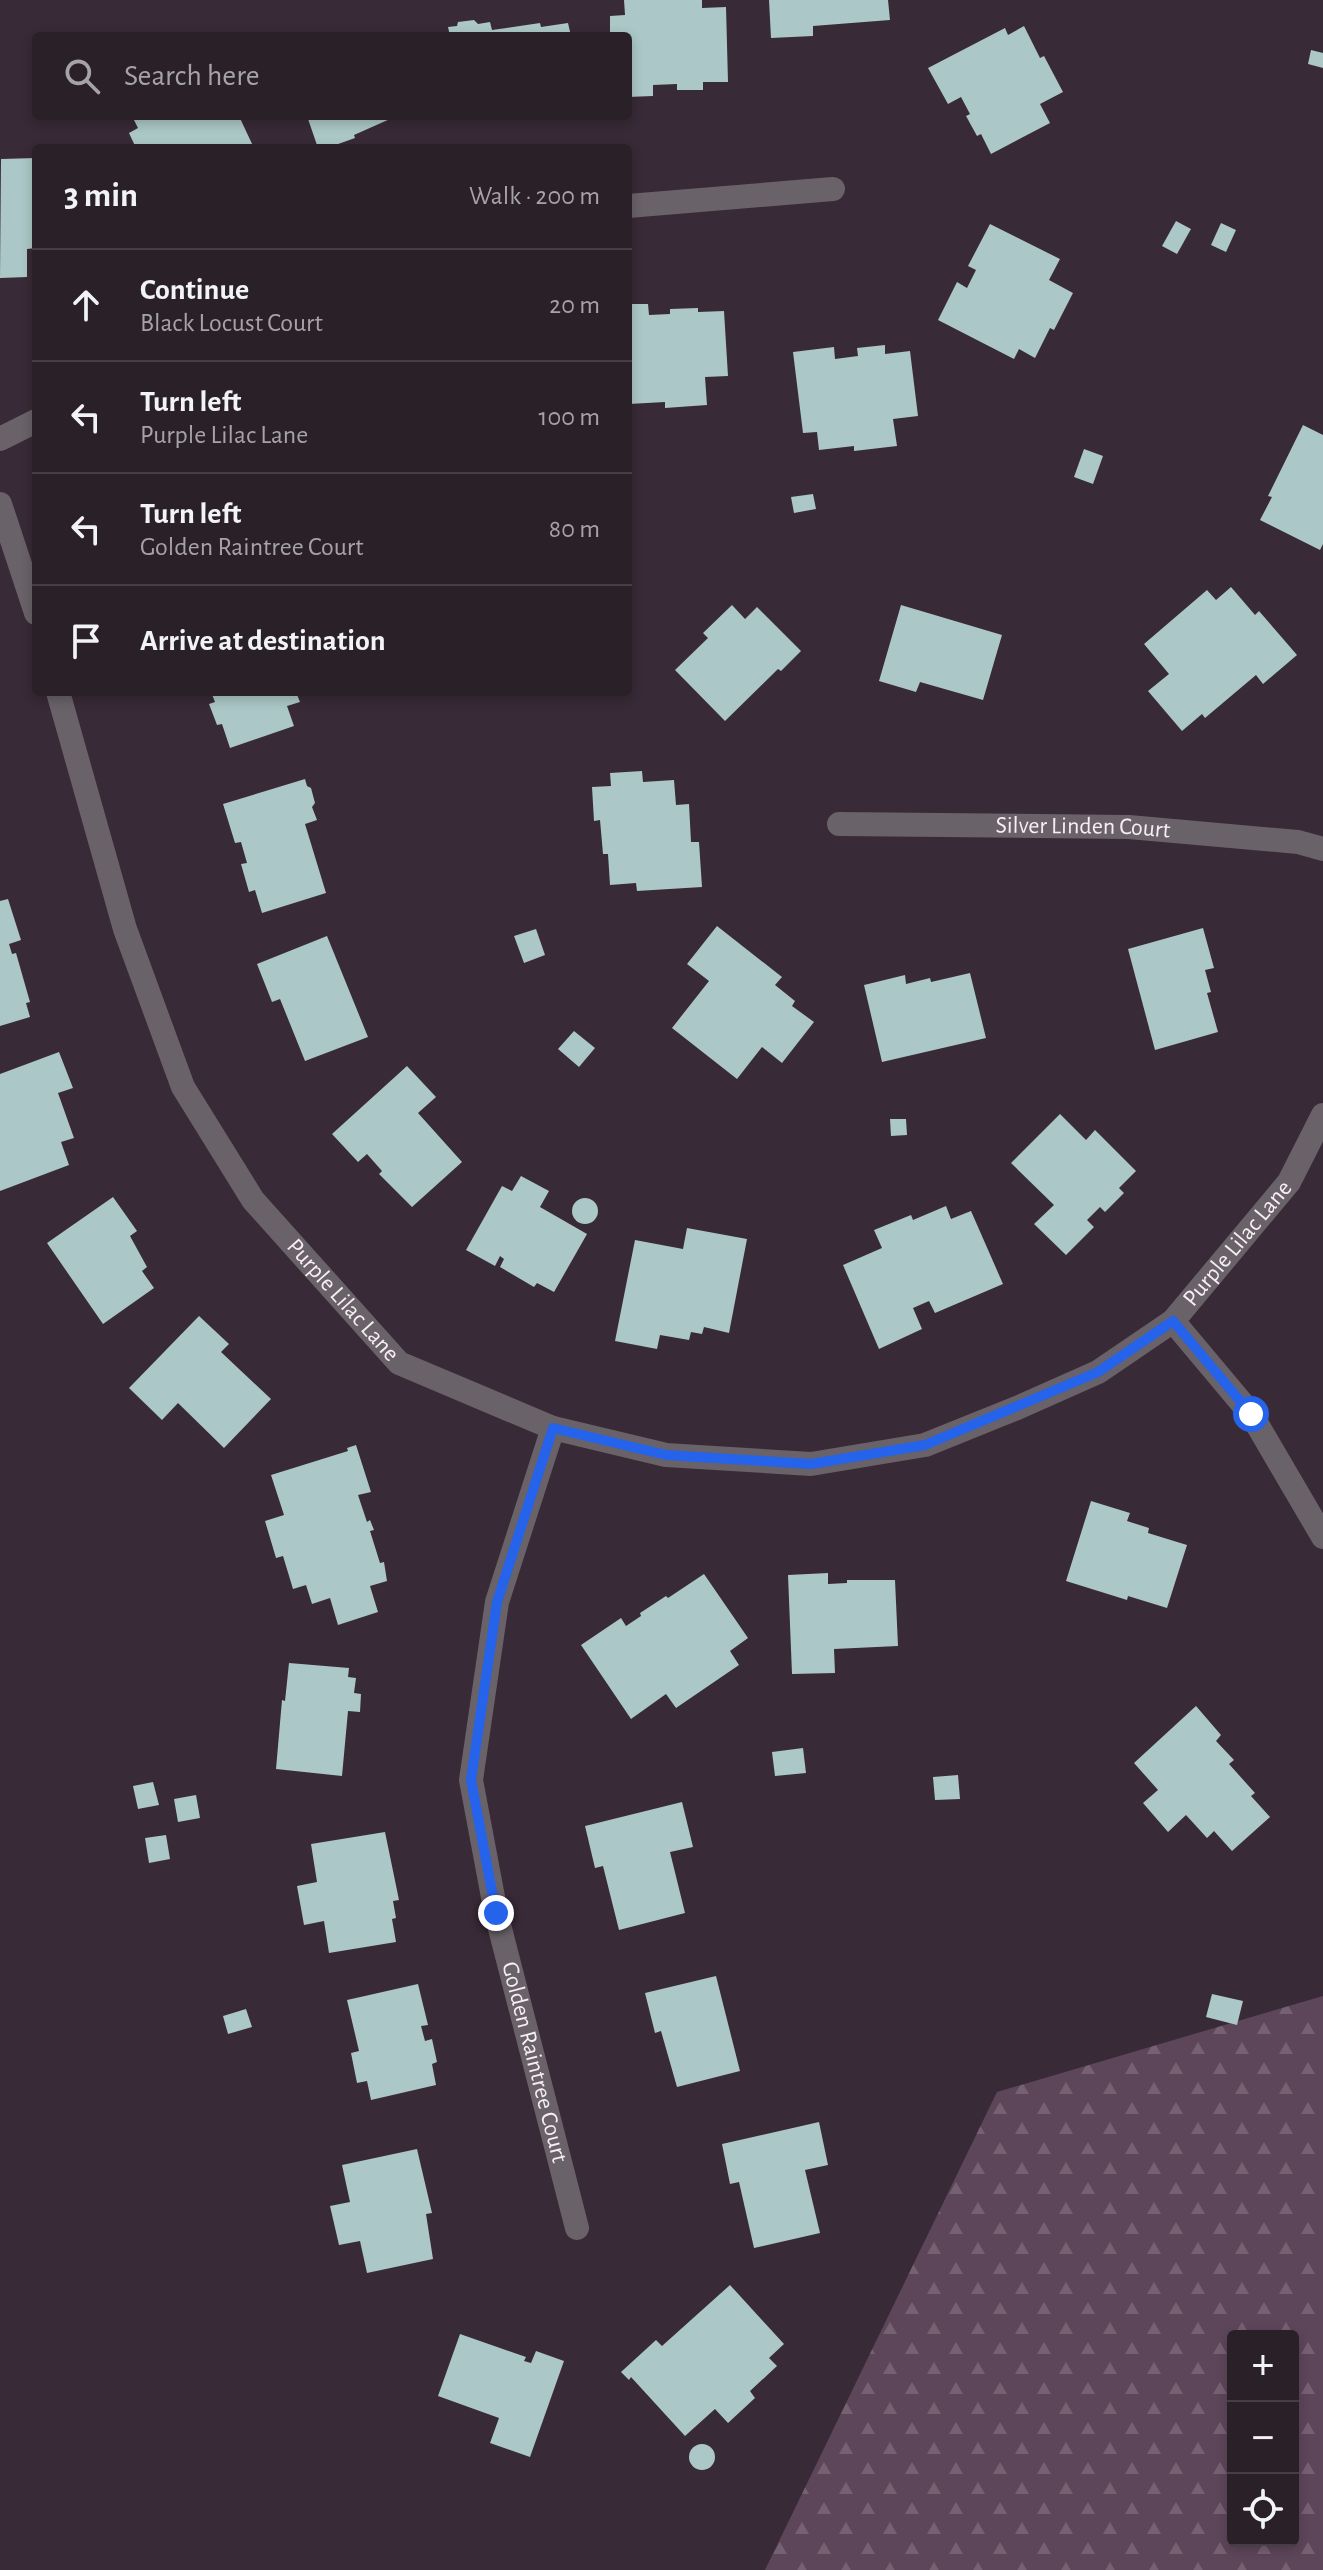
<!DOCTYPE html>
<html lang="en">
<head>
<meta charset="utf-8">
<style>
  :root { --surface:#2a2028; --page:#322830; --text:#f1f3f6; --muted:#a5a3a8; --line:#463e45 }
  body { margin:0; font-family:"Alegreya Sans",sans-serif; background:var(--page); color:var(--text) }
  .controls { position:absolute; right:24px; bottom:24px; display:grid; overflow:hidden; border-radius:8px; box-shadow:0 4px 12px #0003 }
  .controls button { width:72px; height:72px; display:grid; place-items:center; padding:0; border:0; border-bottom:2px solid var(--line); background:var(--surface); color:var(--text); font:40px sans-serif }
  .stop { position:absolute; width:24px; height:24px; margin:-18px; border:6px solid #2563eb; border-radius:50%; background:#fff }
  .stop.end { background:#2563eb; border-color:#fff; box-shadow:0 2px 8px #0008 }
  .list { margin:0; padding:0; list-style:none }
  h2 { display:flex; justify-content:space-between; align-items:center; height:104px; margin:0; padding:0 32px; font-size:34px }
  h2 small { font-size:26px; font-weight:400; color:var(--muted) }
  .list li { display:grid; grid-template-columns:52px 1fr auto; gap:24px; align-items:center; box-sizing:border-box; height:112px; padding:0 32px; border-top:2px solid var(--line) }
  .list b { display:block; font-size:30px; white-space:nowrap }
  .list p { margin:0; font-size:26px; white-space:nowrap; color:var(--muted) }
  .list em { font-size:26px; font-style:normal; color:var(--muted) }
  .icon { flex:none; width:44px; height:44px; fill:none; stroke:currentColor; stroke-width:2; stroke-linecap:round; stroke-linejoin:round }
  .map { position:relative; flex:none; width:1323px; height:2570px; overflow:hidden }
  .search { position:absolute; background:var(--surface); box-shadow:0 4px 12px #0003; left:32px; top:32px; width:600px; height:88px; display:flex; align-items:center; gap:20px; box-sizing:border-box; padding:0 28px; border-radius:8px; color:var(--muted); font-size:30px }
  .panel { position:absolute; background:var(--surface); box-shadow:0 4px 12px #0003; left:32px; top:144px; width:600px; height:552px; border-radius:8px }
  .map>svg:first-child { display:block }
</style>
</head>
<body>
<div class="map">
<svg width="1323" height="2570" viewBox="0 0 1323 2570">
  <defs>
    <pattern id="forest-firs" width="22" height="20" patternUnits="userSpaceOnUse" patternTransform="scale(2)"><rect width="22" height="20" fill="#5e465a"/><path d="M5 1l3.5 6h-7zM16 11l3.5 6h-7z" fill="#766172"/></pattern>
  </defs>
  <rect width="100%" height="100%" fill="#382a36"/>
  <path fill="url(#forest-firs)" fill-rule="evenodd" d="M1323,1996V2570H765L997,2092ZM1233,2336H1293V2540H1233Z"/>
  <g fill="#acc7c7">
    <path d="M624,0H702V8L726,7L728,82H703V90H677V84L653,85V96L628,97V36H610V16L625,15Z"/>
    <path d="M769,0H888L890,20L813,26V36L771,38Z"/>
    <path d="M474,20L478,24L490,22L492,30L540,23L541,27L568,23L571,36H450L448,27L457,26L458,22Z"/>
    <path d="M1024,26L1040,58L1044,56L1063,92L1040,104L1050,123L991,154L981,134L977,136L966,116L970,114L961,97L948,104L928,68L1005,28L1008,35Z"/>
    <path d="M1311,50L1323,53V68L1308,64Z"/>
    <path d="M132,116H239L253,146L248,148H136L129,133L138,128Z"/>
    <path d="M307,116H389L390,119L354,135L355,138L327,148H318Z"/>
    <path d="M36,158V248L27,249V277L0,278L1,159Z"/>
    <path d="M1176,221L1191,229L1177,254L1162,246Z"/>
    <path d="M1221,223L1236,230L1226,252L1211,245Z"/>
    <path d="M990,224L1060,259L1049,280L1073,293L1054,330L1050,328L1035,358L1019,349L1014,359L938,320L957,282L967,288L976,270L968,266Z"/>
    <path d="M628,304H648L649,315L670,314V309L698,308V312L724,311L728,376L705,377L707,405L665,408V402L629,404Z"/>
    <path d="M885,345V354L910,351L918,416L893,419L897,446L854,451V446L819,450L817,432L803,433L793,352L834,347L835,359L858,356L857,348Z"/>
    <path d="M1303,425L1323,435V544L1320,550L1260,520L1272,497L1268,496Z"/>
    <path d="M1084,449L1103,456L1093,484L1074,477Z"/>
    <path d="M813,494L816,509L794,513L791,497Z"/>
    <path d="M1231,587L1255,615L1259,611L1297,655L1263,684L1256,675L1205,718L1202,714L1182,731L1148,691L1169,674L1144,644L1207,590L1216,600Z"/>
    <path d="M732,605L745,619L757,607L801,651L781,671L778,669L725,721L675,670L708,638L703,633Z"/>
    <path d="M901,605L1002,635L983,700L920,682L916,692L879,681Z"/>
    <path d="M211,692H296L300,702L287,706L294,726L230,748L222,724L217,725L209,704L215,702Z"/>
    <path d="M642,771L643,782L674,780L676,805L689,804L691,842H699L702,887L637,891L636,883L610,885L608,854H603L600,820L594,821L592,787L611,786L610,773Z"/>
    <path d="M305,779L307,786L311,788L315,803L312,807L317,820L305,824L326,893L262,913L255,890L249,892L241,864L247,863L241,842L235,843L223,804Z"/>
    <path d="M8,899L21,940L9,944L12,954L16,953L30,1002L26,1003L30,1017L0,1026V901Z"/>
    <path d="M717,926L782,977L775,985L795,1001L792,1006L814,1022L782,1063L762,1047L737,1079L672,1028L709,981L687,964Z"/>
    <path d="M1203,928L1214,968L1205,970L1211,992L1207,993L1218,1032L1155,1050L1128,949Z"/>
    <path d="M536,929L545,955L524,963L514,936Z"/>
    <path d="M327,936L368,1037L305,1061L280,999L272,1002L257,964Z"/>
    <path d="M970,973L986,1038L882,1062L864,985L905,975L906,984L930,978L931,982Z"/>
    <path d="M574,1031L595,1048L579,1067L558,1049Z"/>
    <path d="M59,1052L73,1088L58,1093L74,1138L61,1142L69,1165L0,1191V1074Z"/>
    <path d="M407,1066L436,1097L418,1113L462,1162L412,1207L379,1174L382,1171L367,1154L358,1162L332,1134Z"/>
    <path d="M1060,1114L1086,1140L1095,1130L1136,1171L1119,1188L1124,1193L1105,1212L1100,1207L1087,1220L1094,1227L1066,1255L1034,1224L1054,1205L1011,1163Z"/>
    <path d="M890,1119H906L907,1135L891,1136Z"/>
    <path d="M521,1176L549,1191L540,1207L587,1234L554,1292L537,1283L534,1287L500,1267L504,1259L500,1256L495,1266L466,1250L502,1186L512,1191Z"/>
    <path d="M113,1197L137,1231L130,1236L147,1267L142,1271L154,1288L103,1324L47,1243Z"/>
    <circle cx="585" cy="1211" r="13"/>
    <path d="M946,1206L951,1219L971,1211L1003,1284L935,1313L929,1301L913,1308L922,1329L879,1349L843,1265L882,1248L874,1230L911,1215L913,1220Z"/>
    <path d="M687,1228L747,1239L729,1333L704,1327L702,1334L691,1332L689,1340L660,1335L657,1349L615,1341L635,1240L683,1249Z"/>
    <path d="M199,1316L229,1344L221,1352L271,1399L224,1448L178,1403L162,1420L129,1388Z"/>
    <path d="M356,1445L371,1492L358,1495L367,1522L370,1520L374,1530L370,1531L380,1563L384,1562L387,1581L370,1586L378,1612L338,1625L330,1598L312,1604L306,1585L293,1589L283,1556L276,1558L265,1521L284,1515L271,1475L348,1451L347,1448Z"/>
    <path d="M1091,1501L1130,1513L1127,1521L1149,1528L1148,1533L1187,1545L1167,1608L1128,1596L1127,1600L1066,1581Z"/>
    <path d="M828,1573V1584L847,1583V1580H895L898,1646L834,1649L835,1673L792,1674L788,1575Z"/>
    <path d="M704,1574L748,1638L730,1651L739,1665L676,1708L666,1694L631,1719L581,1645L621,1618L626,1626L641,1616L640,1613L666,1596L668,1598Z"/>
    <path d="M289,1663L349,1668L348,1677L356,1678L354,1693L361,1694L360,1712L348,1711L342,1776L276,1769L282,1700L285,1701Z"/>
    <path d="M1196,1706L1221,1735L1216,1741L1234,1760L1229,1764L1255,1793L1251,1796L1270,1817L1232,1851L1214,1831L1207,1838L1186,1815L1168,1832L1143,1803L1158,1790L1134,1763Z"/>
    <path d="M803,1748L806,1773L775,1776L772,1752Z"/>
    <path d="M958,1775L960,1799L935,1800L933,1777Z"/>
    <path d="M153,1782L159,1805L138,1809L133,1786Z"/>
    <path d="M196,1795L200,1818L178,1822L174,1799Z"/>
    <path d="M682,1802L693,1847L670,1852L685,1913L619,1930L603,1866L595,1868L585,1826Z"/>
    <path d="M385,1832L399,1900L393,1901L396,1918L392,1919L396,1942L329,1953L324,1921L304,1925L297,1886L317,1882L311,1844Z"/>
    <path d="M166,1835L170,1859L149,1863L145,1838Z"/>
    <path d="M716,1976L740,2071L677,2087L661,2031L655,2033L645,1993Z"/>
    <path d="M418,1984L428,2025L421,2026L425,2041L432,2039L437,2062L432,2064L436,2085L371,2100L367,2081L357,2083L351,2053L359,2051L347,2000Z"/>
    <path d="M1212,1994L1243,2001L1237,2025L1206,2017Z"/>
    <path d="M246,2009L252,2027L228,2034L223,2016Z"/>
    <path d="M819,2122L828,2165L805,2170L820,2233L754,2248L739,2182L730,2184L722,2144Z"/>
    <path d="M417,2149L432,2213L426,2214L433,2259L367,2273L360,2241L339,2245L330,2206L350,2202L342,2165Z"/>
    <path d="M730,2285L784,2344L769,2358L777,2366L750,2391L755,2398L728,2423L715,2409L685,2436L631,2377L629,2380L621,2372L656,2340L662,2346Z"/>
    <path d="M460,2334L526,2357L524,2361L531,2363L536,2351L564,2361L530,2457L490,2443L499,2418L438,2396Z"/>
    <circle cx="702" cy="2457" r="13"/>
  </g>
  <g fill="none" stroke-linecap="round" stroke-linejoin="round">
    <g stroke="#696268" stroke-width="24">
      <path d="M628,206L833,189"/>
      <path d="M0,439L36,421"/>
      <path d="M0,504L36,613"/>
      <path id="s1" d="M58,692L125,929L183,1087L253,1200L399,1363L553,1428L666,1455L811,1464L925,1445L1017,1408L1098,1372L1173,1321L1289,1182L1323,1115"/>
      <path id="s2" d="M839,824L1129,827L1298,842L1323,849"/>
      <path d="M1173,1321L1251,1414L1323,1537"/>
      <path id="s3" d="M553,1428L497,1602L471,1780L496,1913L577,2228"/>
    </g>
  </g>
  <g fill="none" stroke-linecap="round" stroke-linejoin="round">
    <path stroke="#2563eb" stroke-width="10" d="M496,1913L471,1780L497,1602L553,1428L666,1455L811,1464L925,1445L1098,1372L1173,1321L1251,1414"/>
  </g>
  <g text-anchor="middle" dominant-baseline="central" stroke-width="8" stroke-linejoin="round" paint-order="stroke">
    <g font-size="24" fill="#f7edf5" stroke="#1c151b">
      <text stroke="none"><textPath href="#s2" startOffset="244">Silver Linden Court</textPath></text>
      <text stroke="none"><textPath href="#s1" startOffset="1690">Purple Lilac Lane</textPath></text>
      <text stroke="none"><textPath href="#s1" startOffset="682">Purple Lilac Lane</textPath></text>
      <text stroke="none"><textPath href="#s3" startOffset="652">Golden Raintree Court</textPath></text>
    </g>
  </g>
</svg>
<div class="controls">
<button>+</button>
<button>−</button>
<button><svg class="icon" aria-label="locate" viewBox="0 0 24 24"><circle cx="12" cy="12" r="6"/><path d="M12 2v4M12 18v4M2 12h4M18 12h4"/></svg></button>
</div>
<div class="stop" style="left:1251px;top:1414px"></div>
<div class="stop end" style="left:496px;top:1913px"></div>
<div class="search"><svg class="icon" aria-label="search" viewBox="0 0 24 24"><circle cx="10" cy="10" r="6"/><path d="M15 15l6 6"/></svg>Search here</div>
<section class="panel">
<h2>3 min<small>Walk · 200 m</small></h2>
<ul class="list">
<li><svg class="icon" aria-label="ahead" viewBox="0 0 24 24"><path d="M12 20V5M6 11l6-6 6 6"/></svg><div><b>Continue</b><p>Black Locust Court</p></div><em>20 m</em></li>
<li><svg class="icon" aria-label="left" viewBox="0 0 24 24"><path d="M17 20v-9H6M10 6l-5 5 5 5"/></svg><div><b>Turn left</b><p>Purple Lilac Lane</p></div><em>100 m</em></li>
<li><svg class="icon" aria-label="left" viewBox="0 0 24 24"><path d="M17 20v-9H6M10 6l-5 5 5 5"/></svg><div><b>Turn left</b><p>Golden Raintree Court</p></div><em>80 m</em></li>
<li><svg class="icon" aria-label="arrive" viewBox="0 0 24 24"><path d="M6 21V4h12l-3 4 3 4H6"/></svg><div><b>Arrive at destination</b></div></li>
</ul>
</section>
</div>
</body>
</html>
